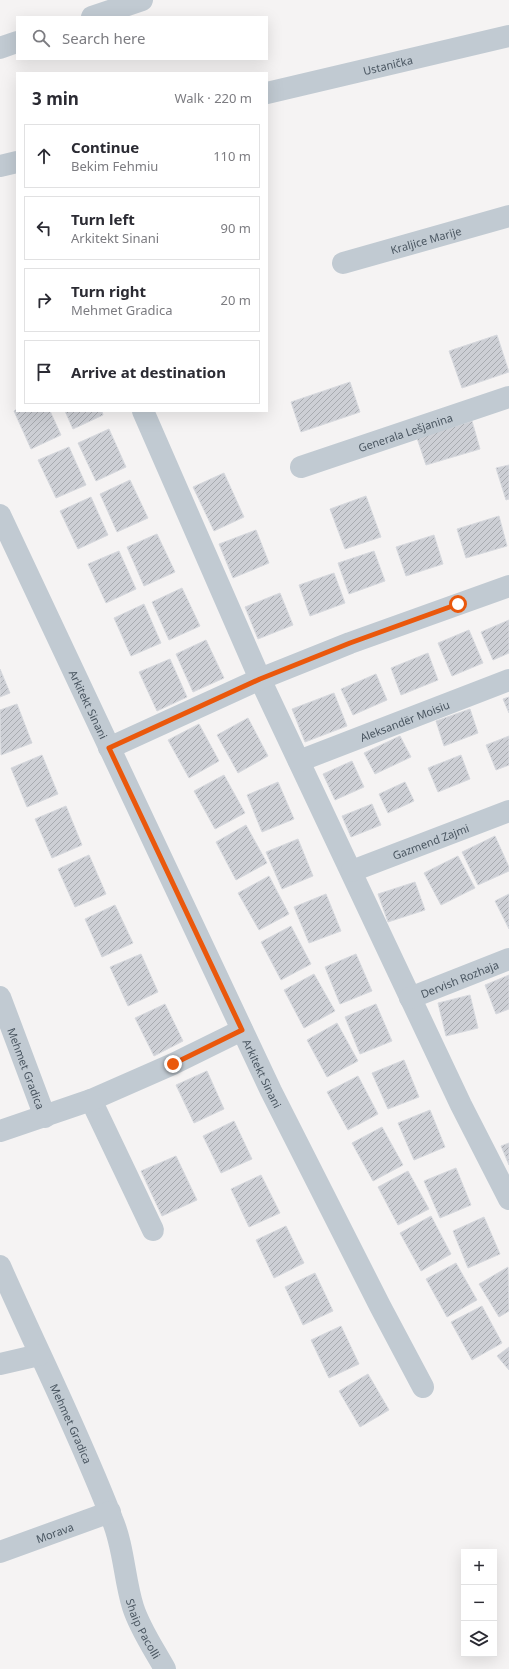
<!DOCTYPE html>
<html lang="en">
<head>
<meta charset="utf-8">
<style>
  :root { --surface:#fff; --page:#f7f7f7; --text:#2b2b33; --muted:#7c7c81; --line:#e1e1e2 }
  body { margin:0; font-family:"Noto Sans",sans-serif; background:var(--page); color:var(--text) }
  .controls { position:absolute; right:12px; bottom:12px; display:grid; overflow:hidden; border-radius:0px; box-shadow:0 4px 16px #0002 }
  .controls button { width:36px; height:36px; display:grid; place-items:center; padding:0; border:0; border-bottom:1px solid var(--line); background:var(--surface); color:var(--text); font:20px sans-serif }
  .stop { position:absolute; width:12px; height:12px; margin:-9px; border:3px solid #ea580c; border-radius:50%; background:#fff }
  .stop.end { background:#ea580c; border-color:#fff; box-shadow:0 1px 4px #0008 }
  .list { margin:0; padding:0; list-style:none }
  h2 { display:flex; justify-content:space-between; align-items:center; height:52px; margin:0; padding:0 16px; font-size:17px }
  h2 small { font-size:13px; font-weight:400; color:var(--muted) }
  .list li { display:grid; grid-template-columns:26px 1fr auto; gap:12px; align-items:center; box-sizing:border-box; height:64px; margin:0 8px 8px; padding:0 8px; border:1px solid var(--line); border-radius:0px }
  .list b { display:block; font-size:15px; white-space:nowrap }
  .list p { margin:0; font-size:13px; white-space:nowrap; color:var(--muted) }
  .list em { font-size:13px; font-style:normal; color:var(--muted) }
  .icon { flex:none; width:22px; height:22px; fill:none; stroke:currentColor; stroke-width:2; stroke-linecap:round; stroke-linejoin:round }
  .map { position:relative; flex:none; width:509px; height:1669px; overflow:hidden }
  .search { position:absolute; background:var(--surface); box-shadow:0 4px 16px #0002; left:16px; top:16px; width:252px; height:44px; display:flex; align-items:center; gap:10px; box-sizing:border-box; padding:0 14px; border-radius:0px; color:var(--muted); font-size:15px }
  .panel { position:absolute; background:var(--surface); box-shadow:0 4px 16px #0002; left:16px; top:72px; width:252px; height:340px; border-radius:0px }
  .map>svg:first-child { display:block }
</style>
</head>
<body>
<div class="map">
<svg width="509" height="1669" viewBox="0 0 509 1669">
  <defs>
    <pattern id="building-hatch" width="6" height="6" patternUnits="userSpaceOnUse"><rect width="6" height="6" fill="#cdcfd5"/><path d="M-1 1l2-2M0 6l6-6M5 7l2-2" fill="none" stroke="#a8abb0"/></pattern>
  </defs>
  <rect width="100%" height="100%" fill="#f5f3f3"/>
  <g fill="url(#building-hatch)" stroke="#d7d9de">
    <path d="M497,335L509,372L462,388L449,351Z"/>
    <path d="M350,382L360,412L301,432L291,402Z"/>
    <path d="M17,409V411H50L61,435L31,449L14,411Z"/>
    <path d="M65,411H102L103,415L73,429Z"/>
    <path d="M472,421L480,449L426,465L417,438Z"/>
    <path d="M109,429L126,467L96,481L78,443Z"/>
    <path d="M69,447L86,485L56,498L38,460Z"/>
    <path d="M509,465V499L506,500L496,468Z"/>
    <path d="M224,473L244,517L214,531L193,487Z"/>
    <path d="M130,480L148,518L117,532L100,494Z"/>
    <path d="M366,496L381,537L345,549L330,509Z"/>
    <path d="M91,497L108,535L78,549L60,511Z"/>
    <path d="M499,516L507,546L466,558L457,529Z"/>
    <path d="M256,530L269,563L233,578L219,544Z"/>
    <path d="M157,534L175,572L144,586L127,547Z"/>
    <path d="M434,535L443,564L406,576L396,547Z"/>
    <path d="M119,551L136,589L106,603L88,564Z"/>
    <path d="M374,551L385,581L349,594L338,563Z"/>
    <path d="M334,573L345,603L310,616L299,585Z"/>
    <path d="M182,588L200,626L169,640L152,602Z"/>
    <path d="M280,593L293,625L258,639L245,607Z"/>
    <path d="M144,604L161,643L131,656L114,618Z"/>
    <path d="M509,620V653L493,660L481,632Z"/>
    <path d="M469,630L483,663L452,676L438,643Z"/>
    <path d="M206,640L224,678L193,692L176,654Z"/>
    <path d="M428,653L438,680L401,695L391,668Z"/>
    <path d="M170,659L187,697L157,711L139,672Z"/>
    <path d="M0,669L10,693L0,697Z"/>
    <path d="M376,674L387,700L353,715L341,689Z"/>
    <path d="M334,693L347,726L305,742L292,709Z"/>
    <path d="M509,697V713L503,699Z"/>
    <path d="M17,704L32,743L1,755L0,710Z"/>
    <path d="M470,709L478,733L444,746L436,721Z"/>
    <path d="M248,718L268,756L238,773L217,735Z"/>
    <path d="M199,724L219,761L189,778L168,740Z"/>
    <path d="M400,736L411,757L375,774L364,753Z"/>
    <path d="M509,736V765L496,770L486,745Z"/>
    <path d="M42,755L58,794L27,807L11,768Z"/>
    <path d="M461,755L470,779L438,792L428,768Z"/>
    <path d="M352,761L364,787L335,800L323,774Z"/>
    <path d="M224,775L245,813L215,829L194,791Z"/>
    <path d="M278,782L294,819L262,832L247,795Z"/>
    <path d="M405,782L414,801L388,813L379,794Z"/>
    <path d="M372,804L381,825L351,837L342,816Z"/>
    <path d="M66,806L82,845L52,858L35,819Z"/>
    <path d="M246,825L267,863L236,880L216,842Z"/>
    <path d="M495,836L509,867V871L478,885L462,852Z"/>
    <path d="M298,839L313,876L282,889L266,852Z"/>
    <path d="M89,855L106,894L75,907L58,869Z"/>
    <path d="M458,856L475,888L441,905L424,873Z"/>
    <path d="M269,876L289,914L259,930L238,893Z"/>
    <path d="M415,882L425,910L388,922L378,894Z"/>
    <path d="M326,894L341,931L309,943L294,907Z"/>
    <path d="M509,894V929L495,901Z"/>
    <path d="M115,905L133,943L102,957L85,919Z"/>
    <path d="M291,926L311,964L281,980L261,942Z"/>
    <path d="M141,954L158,992L128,1006L110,967Z"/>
    <path d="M356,954L372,991L340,1004L325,967Z"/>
    <path d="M314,974L335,1011L304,1028L284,990Z"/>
    <path d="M509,975V1009L496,1014L485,985Z"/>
    <path d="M470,995L478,1028L446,1036L438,1003Z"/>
    <path d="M165,1004L183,1041L154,1056L135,1018Z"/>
    <path d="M376,1004L392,1041L360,1054L345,1017Z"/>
    <path d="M337,1023L358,1061L327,1077L307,1040Z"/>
    <path d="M404,1060L419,1097L388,1109L372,1073Z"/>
    <path d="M207,1071L224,1109L194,1123L176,1085Z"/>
    <path d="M358,1076L378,1114L348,1130L327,1092Z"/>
    <path d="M430,1110L445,1147L414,1160L398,1123Z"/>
    <path d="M234,1121L252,1159L221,1173L203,1136Z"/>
    <path d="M382,1127L403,1165L373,1181L352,1143Z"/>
    <path d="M509,1143V1165L501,1146Z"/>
    <path d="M176,1156L197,1200L162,1216L141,1171Z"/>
    <path d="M456,1168L471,1205L440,1218L424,1181Z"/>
    <path d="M408,1171L429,1209L398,1225L378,1187Z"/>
    <path d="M261,1175L280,1213L249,1227L231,1189Z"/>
    <path d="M431,1216L451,1254L421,1271L400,1233Z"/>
    <path d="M484,1217L500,1254L468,1268L453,1231Z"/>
    <path d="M286,1226L304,1263L274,1278L256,1240Z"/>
    <path d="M456,1263L477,1300L447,1317L426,1279Z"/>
    <path d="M508,1267L509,1311L499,1317L479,1284Z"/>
    <path d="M315,1273L333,1311L303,1325L285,1287Z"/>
    <path d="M482,1306L502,1343L472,1360L451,1322Z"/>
    <path d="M341,1326L359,1364L329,1378L311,1340Z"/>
    <path d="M509,1347V1370L497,1356Z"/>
    <path d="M368,1374L389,1410L360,1427L339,1391Z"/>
  </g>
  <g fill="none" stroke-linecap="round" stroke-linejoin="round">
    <g stroke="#c1cad2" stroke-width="22">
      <path d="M92,17L142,0"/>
      <path d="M0,48L17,42"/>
      <path id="s1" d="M267,93L509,36"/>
      <path d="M0,166L17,162"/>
      <path id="s2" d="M343,263L509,216"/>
      <path d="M143,411L260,679L461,1105L509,1199"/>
      <path id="s3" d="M301,467L509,397"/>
      <path id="s4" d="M0,515L271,1091L380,1306L423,1387"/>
      <path d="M109,748L260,679L350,643L509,586"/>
      <path id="s5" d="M299,761L509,680"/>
      <path id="s6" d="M352,871L509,811"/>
      <path id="s7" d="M0,997L45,1117"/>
      <path id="s8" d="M410,998L509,959"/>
      <path d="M91,1100L153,1230"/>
      <path d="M0,1131L91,1100L173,1064L242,1030"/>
      <path id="s9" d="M0,1266C37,1350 79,1433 112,1519C124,1547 124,1578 133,1607C140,1629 154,1649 165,1669"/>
      <path d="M0,1364L39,1355"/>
      <path id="s10" d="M0,1552L110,1512"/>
    </g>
  </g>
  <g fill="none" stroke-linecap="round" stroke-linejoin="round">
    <path stroke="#ea580c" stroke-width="5" d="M173,1064L242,1030L109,748L260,679L350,643L458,604"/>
  </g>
  <g text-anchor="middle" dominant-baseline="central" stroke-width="3" stroke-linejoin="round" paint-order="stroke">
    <g font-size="11" fill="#4a5661" stroke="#fff">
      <text stroke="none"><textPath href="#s1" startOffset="124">Ustanička</textPath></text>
      <text stroke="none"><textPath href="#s2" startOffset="86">Kraljice Marije</textPath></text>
      <text stroke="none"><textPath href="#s3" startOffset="110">Generala Lešjanina</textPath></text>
      <text stroke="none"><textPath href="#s4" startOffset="209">Arkitekt Sinani</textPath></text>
      <text stroke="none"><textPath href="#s5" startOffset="113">Aleksandër Moisiu</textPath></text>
      <text stroke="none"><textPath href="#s6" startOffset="84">Gazmend Zajmi</textPath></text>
      <text stroke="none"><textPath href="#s8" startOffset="53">Dervish Rozhaja</textPath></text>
      <text stroke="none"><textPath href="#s7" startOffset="76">Mehmet Gradica</textPath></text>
      <text stroke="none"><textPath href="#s4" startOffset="617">Arkitekt Sinani</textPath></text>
      <text stroke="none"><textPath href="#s9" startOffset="173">Mehmet Gradica</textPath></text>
      <text stroke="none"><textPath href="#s10" startOffset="58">Morava</textPath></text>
      <text stroke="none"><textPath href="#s9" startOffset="391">Shaip Pacolli</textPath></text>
    </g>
  </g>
</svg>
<div class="controls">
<button>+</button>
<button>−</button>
<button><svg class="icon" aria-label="layers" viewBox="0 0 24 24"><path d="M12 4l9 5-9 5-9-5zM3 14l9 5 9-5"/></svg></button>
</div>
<div class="stop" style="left:458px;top:604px"></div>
<div class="stop end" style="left:173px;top:1064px"></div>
<div class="search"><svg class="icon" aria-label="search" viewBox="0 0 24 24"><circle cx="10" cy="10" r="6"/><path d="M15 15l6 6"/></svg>Search here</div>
<section class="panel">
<h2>3 min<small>Walk · 220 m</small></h2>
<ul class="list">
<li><svg class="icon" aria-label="ahead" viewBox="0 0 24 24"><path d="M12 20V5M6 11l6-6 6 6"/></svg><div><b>Continue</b><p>Bekim Fehmiu</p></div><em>110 m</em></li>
<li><svg class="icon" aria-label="left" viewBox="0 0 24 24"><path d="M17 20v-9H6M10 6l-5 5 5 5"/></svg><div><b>Turn left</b><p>Arkitekt Sinani</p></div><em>90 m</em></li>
<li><svg class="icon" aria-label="right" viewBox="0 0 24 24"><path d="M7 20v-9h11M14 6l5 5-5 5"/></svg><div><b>Turn right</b><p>Mehmet Gradica</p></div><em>20 m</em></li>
<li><svg class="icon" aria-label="arrive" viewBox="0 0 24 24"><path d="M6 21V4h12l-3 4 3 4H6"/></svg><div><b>Arrive at destination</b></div></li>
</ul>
</section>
</div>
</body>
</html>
